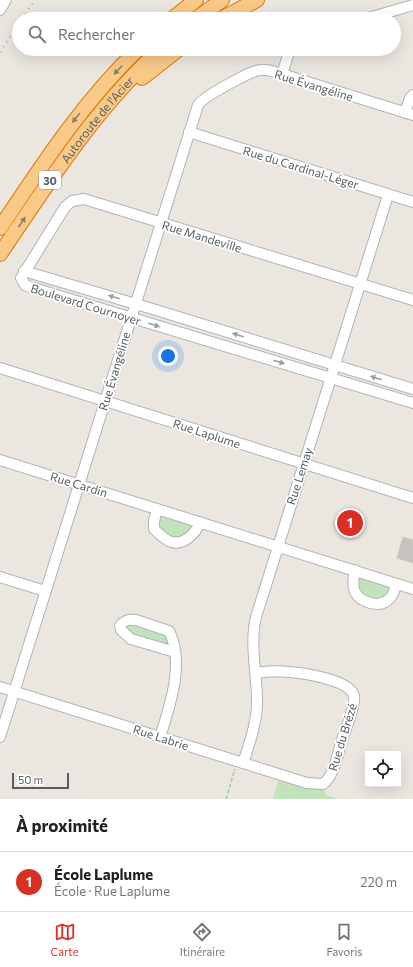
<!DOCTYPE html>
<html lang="fr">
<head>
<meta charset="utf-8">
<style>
  :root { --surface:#fff; --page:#f6f6f6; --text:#202124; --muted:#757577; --line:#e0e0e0; --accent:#d93025 }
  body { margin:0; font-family:Commissioner,sans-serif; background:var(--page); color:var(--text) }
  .controls { position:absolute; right:12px; bottom:12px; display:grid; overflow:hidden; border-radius:0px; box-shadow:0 4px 16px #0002 }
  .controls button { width:36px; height:36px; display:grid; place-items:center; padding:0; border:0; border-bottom:1px solid var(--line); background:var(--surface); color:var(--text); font:20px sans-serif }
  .scale { position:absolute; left:12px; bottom:10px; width:57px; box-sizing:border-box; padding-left:4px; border:2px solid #585d60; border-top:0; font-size:11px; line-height:14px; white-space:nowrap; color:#585d60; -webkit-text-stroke:3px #fff; paint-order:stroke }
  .you { position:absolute; left:168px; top:356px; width:14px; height:14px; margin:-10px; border:3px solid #fff; border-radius:50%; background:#1a73e8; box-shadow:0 0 0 6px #1a73e833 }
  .badge { display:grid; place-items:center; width:26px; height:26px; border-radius:50%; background:var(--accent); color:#fff; font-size:13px; font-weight:700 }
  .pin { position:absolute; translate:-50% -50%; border:2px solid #fff; box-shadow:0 1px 4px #0006 }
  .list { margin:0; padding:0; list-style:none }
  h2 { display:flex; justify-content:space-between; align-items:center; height:52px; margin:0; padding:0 16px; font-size:17px }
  h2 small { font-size:13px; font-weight:400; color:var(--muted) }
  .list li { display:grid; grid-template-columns:26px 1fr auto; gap:12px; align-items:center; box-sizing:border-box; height:60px; padding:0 16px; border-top:1px solid var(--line) }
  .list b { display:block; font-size:15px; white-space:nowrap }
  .list p { margin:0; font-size:13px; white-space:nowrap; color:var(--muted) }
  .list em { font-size:13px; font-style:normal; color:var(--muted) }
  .icon { flex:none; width:22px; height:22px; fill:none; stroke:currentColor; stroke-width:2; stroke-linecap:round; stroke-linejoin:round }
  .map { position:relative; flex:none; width:413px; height:799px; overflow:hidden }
  .search { position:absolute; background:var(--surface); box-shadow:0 4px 16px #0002; left:12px; right:12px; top:12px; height:44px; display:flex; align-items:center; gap:10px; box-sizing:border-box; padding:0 14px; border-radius:22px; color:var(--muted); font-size:15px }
  .sheet { height:112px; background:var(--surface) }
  nav { display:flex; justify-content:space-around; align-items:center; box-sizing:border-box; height:56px; border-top:1px solid var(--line); background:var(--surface); font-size:11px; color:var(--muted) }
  nav a { display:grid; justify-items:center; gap:2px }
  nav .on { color:var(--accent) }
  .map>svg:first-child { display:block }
</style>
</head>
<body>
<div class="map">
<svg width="413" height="799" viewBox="0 0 413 799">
  <rect width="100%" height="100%" fill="#ebe6df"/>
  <g fill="#c2e2bc">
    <path d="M158,512L199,525L184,540L159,533Z"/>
    <path d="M354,573L394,585L382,602L359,596Z"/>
    <path d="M131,620L168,632L174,651L127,636L124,623Z"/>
    <path d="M280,775L324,785L326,795L339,799H273Z"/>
  </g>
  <path fill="#c8c3bf" stroke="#cfc7be" d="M403,537L413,540V563L397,558Z"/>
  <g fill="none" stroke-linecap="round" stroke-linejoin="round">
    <defs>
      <g id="minor">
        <path d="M0,10L6,0"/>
        <path d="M365,19L413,5"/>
        <path d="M282,74L290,49"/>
        <path d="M405,113L410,98L413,95"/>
        <path d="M189,132L413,202"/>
        <path d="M24,271L146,307L413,389"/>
        <path d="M413,300L84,199L72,201L65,207L21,278L25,285L30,287L413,403"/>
        <path d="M0,368L413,498"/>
        <path d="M0,460L413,589"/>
        <path d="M157,509L154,521V529C158,533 163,538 169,541C182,547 196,534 200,522"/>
        <path d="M355,570C353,578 352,585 355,592C361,603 381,609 390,598C394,594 395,589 396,584"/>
        <path d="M0,577L45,591"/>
        <path d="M0,687L307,783L323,784C334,776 337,756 341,743C344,733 356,705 354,696C351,680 303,673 290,672C279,671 267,671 256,673"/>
        <path d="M0,737L198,105C203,97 250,71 260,70C267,69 275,72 282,74L413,115"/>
        <path d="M160,737C170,706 185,662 169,631L136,620C129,619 124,620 120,626L121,630L131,639L175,652"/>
        <path d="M243,763C249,745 256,725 257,706C258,677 249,646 256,617L388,195"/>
      </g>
      <g id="highway">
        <path d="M172,19L196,0"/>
        <path d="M196,19L222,0"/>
        <path d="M221,19L257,0"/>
        <path d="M142,78L179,49"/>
        <path d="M0,228C42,165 83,102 138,49"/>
        <path id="s1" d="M0,254C49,182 95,108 161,49"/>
      </g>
    </defs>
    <use href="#minor" stroke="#b0b4b7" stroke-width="12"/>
    <use href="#highway" stroke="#e27808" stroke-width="16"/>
    <path stroke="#99ca9f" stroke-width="1.5" stroke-dasharray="4 2" stroke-linecap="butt" d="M226,799L235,769"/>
    <use href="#minor" stroke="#fff" stroke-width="10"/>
    <use href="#highway" stroke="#f9c988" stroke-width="14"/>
    <g stroke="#afb0b0" stroke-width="2.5" stroke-dasharray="1 5" stroke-linecap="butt">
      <path d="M22,19L35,0"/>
      <path d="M0,52L19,24"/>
    </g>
  </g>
  <defs><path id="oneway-solid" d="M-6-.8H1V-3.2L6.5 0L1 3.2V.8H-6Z"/></defs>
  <g fill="#887d6c">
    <use href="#oneway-solid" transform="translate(118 70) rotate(134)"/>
    <use href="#oneway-solid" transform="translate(76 118) rotate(128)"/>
    <use href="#oneway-solid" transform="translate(22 222) rotate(-56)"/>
  </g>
  <g fill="#9b9ea0">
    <use href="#oneway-solid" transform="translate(114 297) rotate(-164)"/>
    <use href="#oneway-solid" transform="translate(154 325) rotate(17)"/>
    <use href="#oneway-solid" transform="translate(238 335) rotate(-163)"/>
    <use href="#oneway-solid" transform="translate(279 362) rotate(17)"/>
    <use href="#oneway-solid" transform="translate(376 378) rotate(-162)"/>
  </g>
  <g text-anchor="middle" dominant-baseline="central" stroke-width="3.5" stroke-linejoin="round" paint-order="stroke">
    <rect fill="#fff" stroke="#8a8e90" stroke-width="1" x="39" y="171" width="22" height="18" rx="3"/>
    <g font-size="11" font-weight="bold" fill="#585d60">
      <text x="50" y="180">30</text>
    </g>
    <g font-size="12" fill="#585d60" stroke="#fff">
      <text transform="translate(314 85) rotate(17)">Rue Évangéline</text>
      <text stroke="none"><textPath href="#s1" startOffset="166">Autoroute de l'Acier</textPath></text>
      <text transform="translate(301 167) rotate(17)">Rue du Cardinal-Léger</text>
      <text transform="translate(202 236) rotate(17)">Rue Mandeville</text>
      <text transform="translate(86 304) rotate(17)">Boulevard Cournoyer</text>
      <text transform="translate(114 371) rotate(-73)">Rue Évangéline</text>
      <text transform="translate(207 433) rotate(18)">Rue Laplume</text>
      <text transform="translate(299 476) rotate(-72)">Rue Lemay</text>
      <text transform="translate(79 484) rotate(17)">Rue Cardin</text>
      <text transform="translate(161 737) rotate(18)">Rue Labrie</text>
      <text transform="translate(342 737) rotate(-73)">Rue du Brézé</text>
    </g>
  </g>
</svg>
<div class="controls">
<button><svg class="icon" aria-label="locate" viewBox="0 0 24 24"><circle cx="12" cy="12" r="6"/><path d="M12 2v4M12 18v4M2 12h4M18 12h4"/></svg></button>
</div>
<div class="scale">50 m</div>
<div class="you"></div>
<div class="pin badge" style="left:350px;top:523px">1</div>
<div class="search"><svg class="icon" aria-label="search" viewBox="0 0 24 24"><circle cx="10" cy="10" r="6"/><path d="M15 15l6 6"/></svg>Rechercher</div>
</div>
<section class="sheet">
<h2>À proximité<small></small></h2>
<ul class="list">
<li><span class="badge">1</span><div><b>École Laplume</b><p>École · Rue Laplume</p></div><em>220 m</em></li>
</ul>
</section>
<nav>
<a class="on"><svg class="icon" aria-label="map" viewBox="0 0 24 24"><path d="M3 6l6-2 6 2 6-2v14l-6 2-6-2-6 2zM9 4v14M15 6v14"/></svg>Carte</a>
<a><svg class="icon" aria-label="directions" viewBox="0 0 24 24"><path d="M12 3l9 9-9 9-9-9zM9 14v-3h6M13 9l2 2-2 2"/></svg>Itinéraire</a>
<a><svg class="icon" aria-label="saved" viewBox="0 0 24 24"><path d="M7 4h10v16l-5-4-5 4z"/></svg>Favoris</a>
</nav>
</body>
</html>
